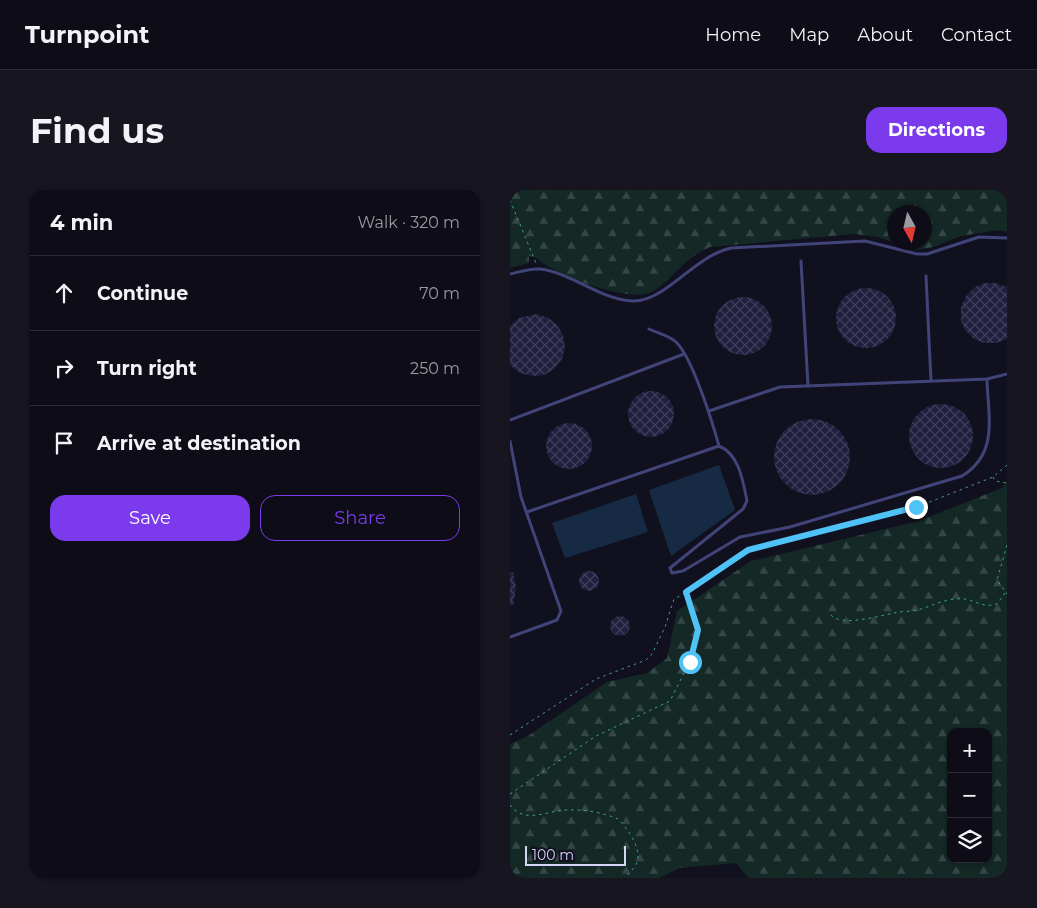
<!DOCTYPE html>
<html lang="en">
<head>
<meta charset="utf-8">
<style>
  :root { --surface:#0d0c17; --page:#161520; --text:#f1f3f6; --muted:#9a9ba1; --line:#2d2c36; --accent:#7c3aed }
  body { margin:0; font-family:Montserrat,sans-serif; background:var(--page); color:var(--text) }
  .controls { position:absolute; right:15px; bottom:15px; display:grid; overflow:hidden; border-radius:10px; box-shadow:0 1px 4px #0004 }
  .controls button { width:45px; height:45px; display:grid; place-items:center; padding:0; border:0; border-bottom:1px solid var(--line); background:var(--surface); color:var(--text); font:25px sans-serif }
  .compass { position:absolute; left:377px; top:15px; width:45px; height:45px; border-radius:50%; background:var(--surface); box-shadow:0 1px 4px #0004; rotate:172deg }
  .scale { position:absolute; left:15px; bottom:12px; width:101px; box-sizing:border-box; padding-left:5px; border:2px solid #d5d4f9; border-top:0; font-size:14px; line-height:18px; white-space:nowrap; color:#d5d4f9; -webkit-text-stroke:4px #11101f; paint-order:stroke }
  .stop { position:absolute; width:15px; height:15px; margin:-11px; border:4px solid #4fc3f7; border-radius:50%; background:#fff }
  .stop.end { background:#4fc3f7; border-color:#fff; box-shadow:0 1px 5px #0008 }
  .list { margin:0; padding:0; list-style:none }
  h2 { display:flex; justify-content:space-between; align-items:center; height:65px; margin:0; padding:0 20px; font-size:21px }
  h2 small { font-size:16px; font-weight:400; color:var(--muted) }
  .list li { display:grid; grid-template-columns:32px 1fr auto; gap:15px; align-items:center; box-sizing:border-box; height:75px; padding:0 20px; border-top:1px solid var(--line) }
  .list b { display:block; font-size:19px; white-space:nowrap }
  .list em { font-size:16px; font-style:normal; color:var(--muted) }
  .actions { display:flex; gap:10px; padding:15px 20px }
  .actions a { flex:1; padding:11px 0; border:1px solid var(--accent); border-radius:15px; text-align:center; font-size:18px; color:var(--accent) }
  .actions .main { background:var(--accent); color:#fff }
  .icon { flex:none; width:28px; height:28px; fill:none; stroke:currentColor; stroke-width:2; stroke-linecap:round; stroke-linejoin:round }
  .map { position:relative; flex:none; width:497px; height:688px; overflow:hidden; border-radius:15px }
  header { display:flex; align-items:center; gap:30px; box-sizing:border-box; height:70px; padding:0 25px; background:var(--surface); border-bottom:1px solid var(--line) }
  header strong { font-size:24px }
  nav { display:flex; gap:28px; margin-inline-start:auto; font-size:18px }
  .intro { display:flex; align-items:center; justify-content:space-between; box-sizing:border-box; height:120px; padding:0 30px }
  h1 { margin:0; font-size:35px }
  .button { padding:12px 22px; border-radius:15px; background:var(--accent); color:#fff; font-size:18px; font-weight:700 }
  main { display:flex; gap:30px; padding:0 30px }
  aside { flex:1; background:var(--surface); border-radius:15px; box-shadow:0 1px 4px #0004 }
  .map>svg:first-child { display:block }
</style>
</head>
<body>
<header>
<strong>Turnpoint</strong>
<nav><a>Home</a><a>Map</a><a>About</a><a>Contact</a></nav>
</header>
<div class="intro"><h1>Find us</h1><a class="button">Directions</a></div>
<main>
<aside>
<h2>4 min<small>Walk · 320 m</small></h2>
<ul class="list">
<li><svg class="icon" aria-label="ahead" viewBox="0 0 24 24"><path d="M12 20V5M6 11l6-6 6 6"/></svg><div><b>Continue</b></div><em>70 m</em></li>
<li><svg class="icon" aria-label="right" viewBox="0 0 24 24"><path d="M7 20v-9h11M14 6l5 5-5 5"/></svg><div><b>Turn right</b></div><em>250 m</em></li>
<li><svg class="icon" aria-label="arrive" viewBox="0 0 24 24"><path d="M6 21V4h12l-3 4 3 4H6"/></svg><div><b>Arrive at destination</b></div></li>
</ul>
<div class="actions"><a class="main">Save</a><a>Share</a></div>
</aside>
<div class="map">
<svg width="497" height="688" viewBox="0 0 497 688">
  <defs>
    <pattern id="forest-firs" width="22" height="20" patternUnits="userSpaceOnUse" patternTransform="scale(1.25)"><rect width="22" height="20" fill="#142826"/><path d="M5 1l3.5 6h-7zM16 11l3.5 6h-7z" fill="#354646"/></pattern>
    <pattern id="building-cross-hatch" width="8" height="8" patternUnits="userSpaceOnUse" patternTransform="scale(1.25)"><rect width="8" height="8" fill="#221e3e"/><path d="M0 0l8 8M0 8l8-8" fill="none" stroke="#413e5b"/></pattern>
  </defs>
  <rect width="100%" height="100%" fill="#11101f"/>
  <g fill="url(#forest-firs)" fill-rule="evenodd">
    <path d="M0,0H497V42L488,40L451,46L423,57L406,60L385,52H414V22H384V52L367,47L345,44L200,57C193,61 186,64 180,69C168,77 152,99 139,103C115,112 43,84 25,67L19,66V73L0,78Z"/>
    <path d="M497,291V688H239L226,673L170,678L149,688H0V554L18,546L97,492L137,483L157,468L167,421L241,371L409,331L492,298ZM441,542H478V669H441Z"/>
  </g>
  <g fill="#162b43">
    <path d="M209,275L225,320L161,366L139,300Z"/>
    <path d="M126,304L138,342L55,368L42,333Z"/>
  </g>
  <g fill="url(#building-cross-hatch)">
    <path d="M475,93H485L497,97V149L486,153H474L464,149L455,140L451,130V117L456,106L465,97Z"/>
    <circle cx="356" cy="128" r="30"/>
    <circle cx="233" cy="136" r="29"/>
    <path d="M27,124L38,128L47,135L53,145L55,158L52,169L44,179L34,185L22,186L10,183L0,175V136L9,128Z"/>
    <circle cx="141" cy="224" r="23"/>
    <circle cx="431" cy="246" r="32"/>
    <circle cx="302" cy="267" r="38"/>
    <circle cx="59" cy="256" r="23"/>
    <circle cx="79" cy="391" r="10"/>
    <path d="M0,382H3L6,398L3,416L0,415Z"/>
    <circle cx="110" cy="436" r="10"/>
  </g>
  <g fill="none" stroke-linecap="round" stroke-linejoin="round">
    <g stroke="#3ea393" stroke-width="1" stroke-dasharray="2.5 4" stroke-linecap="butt">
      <path d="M0,10L26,73"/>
      <path d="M483,287L485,291L497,293"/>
      <path d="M497,355L487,390L497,404"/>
      <path d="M321,425C331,437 369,426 384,423C391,421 399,422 407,420C420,417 434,409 447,409C464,407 469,419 487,414L495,403"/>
      <path d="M0,545L86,489L136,470L142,464L155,437L164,409L183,399L238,360L407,317L483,287L497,275"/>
      <path d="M0,604L86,546L160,511L180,471L187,444V436L177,403"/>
      <path d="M0,615C15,635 38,620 58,620C73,619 95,623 108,629C117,638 132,658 127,672C125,678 119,683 115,688"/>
    </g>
    <g stroke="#414478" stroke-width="3">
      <path d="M291,71L298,196"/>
      <path d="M0,84C9,82 21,78 30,79C63,83 90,110 123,111C155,112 184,66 221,58L355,51L407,64H417L469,47L497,48"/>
      <path d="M416,86L421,191"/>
      <path d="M139,139C147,143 161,146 167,153C183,170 202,231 209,256C229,264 233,291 237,311L233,319L160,378L162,383L173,381L230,347L280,337L452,286C489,263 478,227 477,189"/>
      <path d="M199,221L270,197L477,189L497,184"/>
      <path d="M0,230L174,164"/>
      <path d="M0,251L11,307L51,421L47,430L0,447"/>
      <path d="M17,322L209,256"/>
    </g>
  </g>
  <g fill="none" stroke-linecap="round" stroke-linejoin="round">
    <path stroke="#4fc3f7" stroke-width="6" d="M180,472L188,440L176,402L238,360L406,317"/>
  </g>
</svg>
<div class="controls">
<button>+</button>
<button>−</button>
<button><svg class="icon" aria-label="layers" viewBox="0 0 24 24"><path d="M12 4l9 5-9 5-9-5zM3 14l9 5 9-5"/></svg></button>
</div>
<svg class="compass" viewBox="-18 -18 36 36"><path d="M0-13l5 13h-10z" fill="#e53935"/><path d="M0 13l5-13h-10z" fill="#9a9ba1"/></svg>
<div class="scale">100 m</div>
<div class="stop" style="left:180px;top:472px"></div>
<div class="stop end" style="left:406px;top:317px"></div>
</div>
</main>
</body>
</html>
